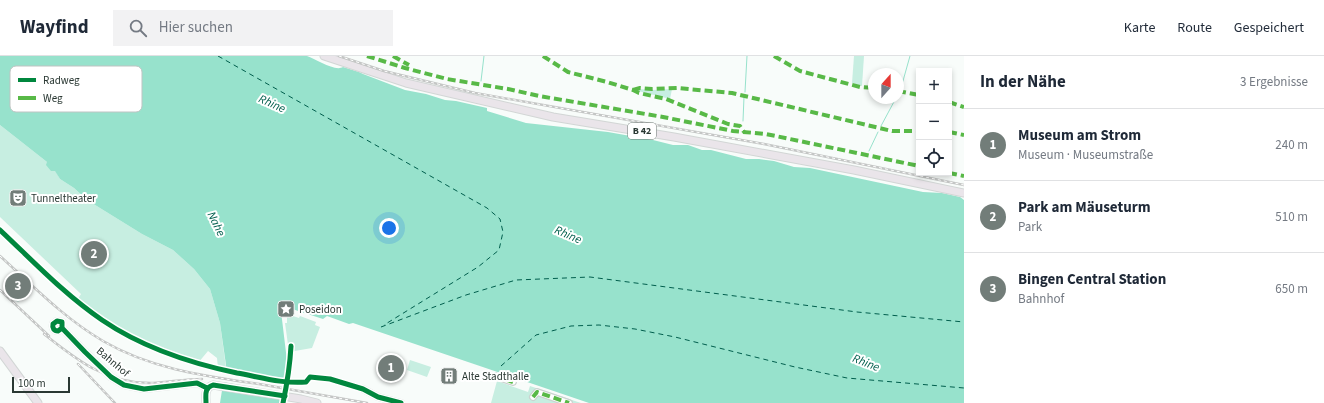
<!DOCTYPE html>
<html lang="de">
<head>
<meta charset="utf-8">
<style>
  :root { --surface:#fff; --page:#f2f2f3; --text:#1f2937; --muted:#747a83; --line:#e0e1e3; --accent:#727d79 }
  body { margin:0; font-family:"Source Sans 3",sans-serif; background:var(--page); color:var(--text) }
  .controls { position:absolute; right:12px; top:12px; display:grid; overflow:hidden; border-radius:0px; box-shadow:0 2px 6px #0003 }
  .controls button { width:36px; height:36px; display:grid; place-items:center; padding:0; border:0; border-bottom:1px solid var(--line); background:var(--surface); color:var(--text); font:20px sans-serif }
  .compass { position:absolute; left:868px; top:12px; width:36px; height:36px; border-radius:50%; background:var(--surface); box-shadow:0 2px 6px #0003; rotate:21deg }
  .scale { position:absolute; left:12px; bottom:10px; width:58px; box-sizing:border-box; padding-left:4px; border:2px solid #2a3833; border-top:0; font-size:11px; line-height:14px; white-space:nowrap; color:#2a3833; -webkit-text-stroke:3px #fff; paint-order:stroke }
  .you { position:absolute; left:389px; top:172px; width:14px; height:14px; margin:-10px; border:3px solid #fff; border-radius:50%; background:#1a73e8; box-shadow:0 0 0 6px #1a73e833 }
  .badge { display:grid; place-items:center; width:26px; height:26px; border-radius:50%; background:var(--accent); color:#fff; font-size:13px; font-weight:700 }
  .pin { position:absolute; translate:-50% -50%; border:2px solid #fff; box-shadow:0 1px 4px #0006 }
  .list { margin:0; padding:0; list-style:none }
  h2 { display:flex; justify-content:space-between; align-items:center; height:52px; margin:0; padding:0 16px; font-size:17px }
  h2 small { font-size:13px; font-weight:400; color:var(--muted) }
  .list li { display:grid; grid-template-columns:26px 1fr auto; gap:12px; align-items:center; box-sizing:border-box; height:72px; padding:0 16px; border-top:1px solid var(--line) }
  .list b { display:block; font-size:15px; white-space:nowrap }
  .list p { margin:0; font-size:13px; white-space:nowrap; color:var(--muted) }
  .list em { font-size:13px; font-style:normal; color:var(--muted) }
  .icon { flex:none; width:22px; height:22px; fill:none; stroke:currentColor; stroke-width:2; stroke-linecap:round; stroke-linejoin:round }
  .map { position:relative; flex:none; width:964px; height:347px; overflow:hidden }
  header { display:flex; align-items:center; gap:24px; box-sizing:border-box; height:56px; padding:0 20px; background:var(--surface); border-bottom:1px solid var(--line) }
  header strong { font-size:19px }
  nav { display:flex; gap:22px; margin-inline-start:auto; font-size:14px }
  .search { width:280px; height:36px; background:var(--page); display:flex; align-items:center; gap:10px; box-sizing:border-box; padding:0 14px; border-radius:0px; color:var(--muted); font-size:15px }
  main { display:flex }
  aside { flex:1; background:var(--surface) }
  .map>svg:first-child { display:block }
</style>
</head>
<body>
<header>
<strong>Wayfind</strong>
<div class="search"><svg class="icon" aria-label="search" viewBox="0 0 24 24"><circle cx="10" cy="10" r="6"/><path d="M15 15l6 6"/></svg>Hier suchen</div>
<nav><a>Karte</a><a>Route</a><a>Gespeichert</a></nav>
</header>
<main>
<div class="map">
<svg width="964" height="347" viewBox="0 0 964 347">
  <rect width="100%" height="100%" fill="#f8fcfa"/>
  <g fill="#c7eee1">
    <path d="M854,0H864L862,30L852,27Z"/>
    <path d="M638,33L652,34L672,33L670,43L638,35Z"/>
    <path d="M0,69L47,106L55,114L60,123L74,132L87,144L142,178L173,194L194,213L210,233L220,267L226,312L223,313L218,312L217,302L208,295L198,307C151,292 117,275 78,243L81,238L0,161Z"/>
    <path d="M16,224L28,235L18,246L6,235Z"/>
    <path d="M290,259L299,262L300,260L316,266L315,269L320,271L312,292L289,296L285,267H287V260Z"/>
    <path d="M410,304L431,311L427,321L407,314Z"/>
    <path d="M497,325L528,336L530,330L581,347H491Z"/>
  </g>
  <path fill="#97e2cc" d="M0,0H307C316,3 335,16 343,11L359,16L363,18L405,34L426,38L445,44L456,45L487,52V55L526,67L608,76L653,84L673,89H688L702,94H711L746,103H759L774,105L794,111L810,112L923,136L942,137L960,141L964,144V347H589L353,267L349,268L327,260L323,263L286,251L283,252L281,255L287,305L282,347H220L226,309L220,267L210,233L194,213L173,194L142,178L87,144L74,132L60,123L55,115H51L46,109L47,106L0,69Z"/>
  <path fill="#f8fcfa" d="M224,314L287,325L284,344L221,334L279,336L222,326Z"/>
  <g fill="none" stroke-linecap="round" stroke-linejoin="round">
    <g stroke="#97e2cc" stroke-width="1">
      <path d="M481,25L484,0"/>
      <path d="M901,32L910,0"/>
      <path d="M745,36L747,0"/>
      <path d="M743,65L744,41"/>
      <path d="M881,70L896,42"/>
      <path d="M869,95L878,76"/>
    </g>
    <g stroke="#005e4c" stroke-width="1" stroke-dasharray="5 4" stroke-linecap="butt">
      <path d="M218,0L487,152L500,163L503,176L499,194L478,211L384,269"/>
      <path d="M381,271L466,239L516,224L590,221L857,256L964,266"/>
      <path d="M501,310L536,279L571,270L599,269L635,273L675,281L795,311L847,322L964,332"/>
    </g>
    <defs>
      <g id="minor">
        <path d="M62,272L58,275C54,275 52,272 53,268L57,265L62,266V272L85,296L111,321L124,329L144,333L197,327L207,332"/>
        <path d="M495,320L513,326"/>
        <path d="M363,333L378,341L401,347"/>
        <path d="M533,341L537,336L569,347"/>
      </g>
      <g id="major">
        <path d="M324,0L406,27L553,61L674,81L854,114L964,137"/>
        <path d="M0,295L38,347"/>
        <path d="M206,347C206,339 204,332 213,329L301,343L317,347"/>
      </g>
    </defs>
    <use href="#minor" stroke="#cbd3d0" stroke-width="8"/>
    <use href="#major" stroke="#d2d6d5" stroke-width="9"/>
    <use href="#minor" stroke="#fefffe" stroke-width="5.5"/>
    <use href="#major" stroke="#eae5ea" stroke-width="7"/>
    <defs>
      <g id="rail">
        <path d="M339,0L384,15L475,37L764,88L964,129"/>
        <path d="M0,200C33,230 64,262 103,285C151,313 205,320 259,328C295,334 331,341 367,347"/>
        <path d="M0,234L49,280"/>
        <path d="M44,278C78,305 107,328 153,327C170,326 186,323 202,323"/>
        <path d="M78,308L115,347"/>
      </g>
    </defs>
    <use href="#rail" stroke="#c4c6c5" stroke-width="2.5"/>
    <use href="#rail" stroke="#fff" stroke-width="1" stroke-dasharray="3" stroke-linecap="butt"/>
    <g stroke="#58b947" stroke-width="4" stroke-dasharray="8 4" stroke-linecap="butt">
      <path d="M367,0L405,12L447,23L508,33L539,40L663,61L733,75L766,78L919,110"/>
      <path d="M393,0L409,9"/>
      <path d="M543,0L568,16L607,26L633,34L639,37L666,43L728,68L740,70L744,76"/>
      <path d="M774,0L800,15L860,31L874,32"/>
      <path d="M633,34L640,32L652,33L677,32L732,37L892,75H919"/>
      <path d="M898,35L919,39"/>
      <path d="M949,46L964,51"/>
      <path d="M949,76L964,79"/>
      <path d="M949,117L964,120"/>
      <path d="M495,320L513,326"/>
      <path d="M533,341L537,336L569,347"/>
    </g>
    <defs>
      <g id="cycleway">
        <path d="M0,174C33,205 65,239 102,264C143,292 189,307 237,317C260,321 282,328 306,326L310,321L330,323L363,333L378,341L401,347"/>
        <path d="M62,272L58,275C54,275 52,272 53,268L57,265L62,266V272L85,296L111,321L124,329L144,333L197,327L207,332"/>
        <path d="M206,347C206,339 204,332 213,329L285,340"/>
        <path d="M283,347C287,328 290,309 291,290"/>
      </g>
    </defs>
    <use href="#cycleway" stroke="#fff" stroke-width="8"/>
    <use href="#cycleway" stroke="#00873e" stroke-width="5"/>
  </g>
  <defs>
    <symbol id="theatre-square" viewBox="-11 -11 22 22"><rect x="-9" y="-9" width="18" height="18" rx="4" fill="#727d79" stroke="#fff"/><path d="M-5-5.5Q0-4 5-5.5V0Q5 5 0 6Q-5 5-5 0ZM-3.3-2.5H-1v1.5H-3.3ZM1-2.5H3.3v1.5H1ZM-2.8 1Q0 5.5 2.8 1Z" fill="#fff"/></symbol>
    <symbol id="sight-square" viewBox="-11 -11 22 22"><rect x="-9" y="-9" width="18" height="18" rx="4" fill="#727d79" stroke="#fff"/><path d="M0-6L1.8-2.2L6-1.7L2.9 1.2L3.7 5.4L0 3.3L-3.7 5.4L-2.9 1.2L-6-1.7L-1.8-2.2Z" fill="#fff"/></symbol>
    <symbol id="building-square" viewBox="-11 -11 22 22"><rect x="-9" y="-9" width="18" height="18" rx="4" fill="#727d79" stroke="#fff"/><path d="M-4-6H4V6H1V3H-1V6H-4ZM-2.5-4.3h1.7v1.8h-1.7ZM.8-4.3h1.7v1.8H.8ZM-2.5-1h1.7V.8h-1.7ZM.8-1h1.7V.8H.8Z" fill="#fff"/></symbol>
  </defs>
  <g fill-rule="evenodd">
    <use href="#theatre-square" x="8" y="132" width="20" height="20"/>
    <use href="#sight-square" x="276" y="243" width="20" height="20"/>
    <use href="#building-square" x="439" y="310" width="20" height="20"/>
  </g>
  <g text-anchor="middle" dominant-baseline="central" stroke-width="4" stroke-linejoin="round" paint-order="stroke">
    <rect fill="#fff" stroke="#6a7470" stroke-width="1" x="628" y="67" width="28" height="16" rx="3"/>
    <g font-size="10" font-weight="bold" fill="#2a3833">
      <text x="642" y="75">B 42</text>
    </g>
    <g font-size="11" fill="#2a3833" stroke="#fff" text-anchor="start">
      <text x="31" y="142">Tunneltheater</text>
      <text x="299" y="253">Poseidon</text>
      <text x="462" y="320">Alte Stadthalle</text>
    </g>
    <g font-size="11" fill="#2a3833" stroke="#fff">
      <text transform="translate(113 306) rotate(40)">Bahnhof</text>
    </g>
    <g font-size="12" font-style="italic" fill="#005e4c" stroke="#fff">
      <text transform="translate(272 48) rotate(24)">Rhine</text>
      <text transform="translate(216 168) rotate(64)">Nahe</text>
      <text transform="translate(568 179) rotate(23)">Rhine</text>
      <text transform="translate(866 307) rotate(21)">Rhine</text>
    </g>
  </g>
  <rect x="10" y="10" width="132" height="46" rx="6" fill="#fff" stroke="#bfc3c2" stroke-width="1"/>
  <rect x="18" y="22" width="18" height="4" fill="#00873e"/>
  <rect x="18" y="40" width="18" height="4" fill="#58b947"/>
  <g font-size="11" fill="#2a3833">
    <text x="43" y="28">Radweg</text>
    <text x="43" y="46">Weg</text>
  </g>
</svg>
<div class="controls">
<button>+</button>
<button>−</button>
<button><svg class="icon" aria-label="locate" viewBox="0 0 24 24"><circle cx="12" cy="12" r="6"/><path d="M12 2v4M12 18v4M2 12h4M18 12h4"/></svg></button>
</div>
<svg class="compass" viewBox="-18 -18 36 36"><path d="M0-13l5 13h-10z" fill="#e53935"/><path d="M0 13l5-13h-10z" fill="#747a83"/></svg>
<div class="scale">100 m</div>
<div class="you"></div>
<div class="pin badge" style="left:391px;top:312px">1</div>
<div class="pin badge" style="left:94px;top:198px">2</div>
<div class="pin badge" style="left:18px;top:230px">3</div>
</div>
<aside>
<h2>In der Nähe<small>3 Ergebnisse</small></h2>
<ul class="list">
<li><span class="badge">1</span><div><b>Museum am Strom</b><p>Museum · Museumstraße</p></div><em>240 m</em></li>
<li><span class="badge">2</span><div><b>Park am Mäuseturm</b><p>Park</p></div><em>510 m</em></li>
<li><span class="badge">3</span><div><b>Bingen Central Station</b><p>Bahnhof</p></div><em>650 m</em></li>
</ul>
</aside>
</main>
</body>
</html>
